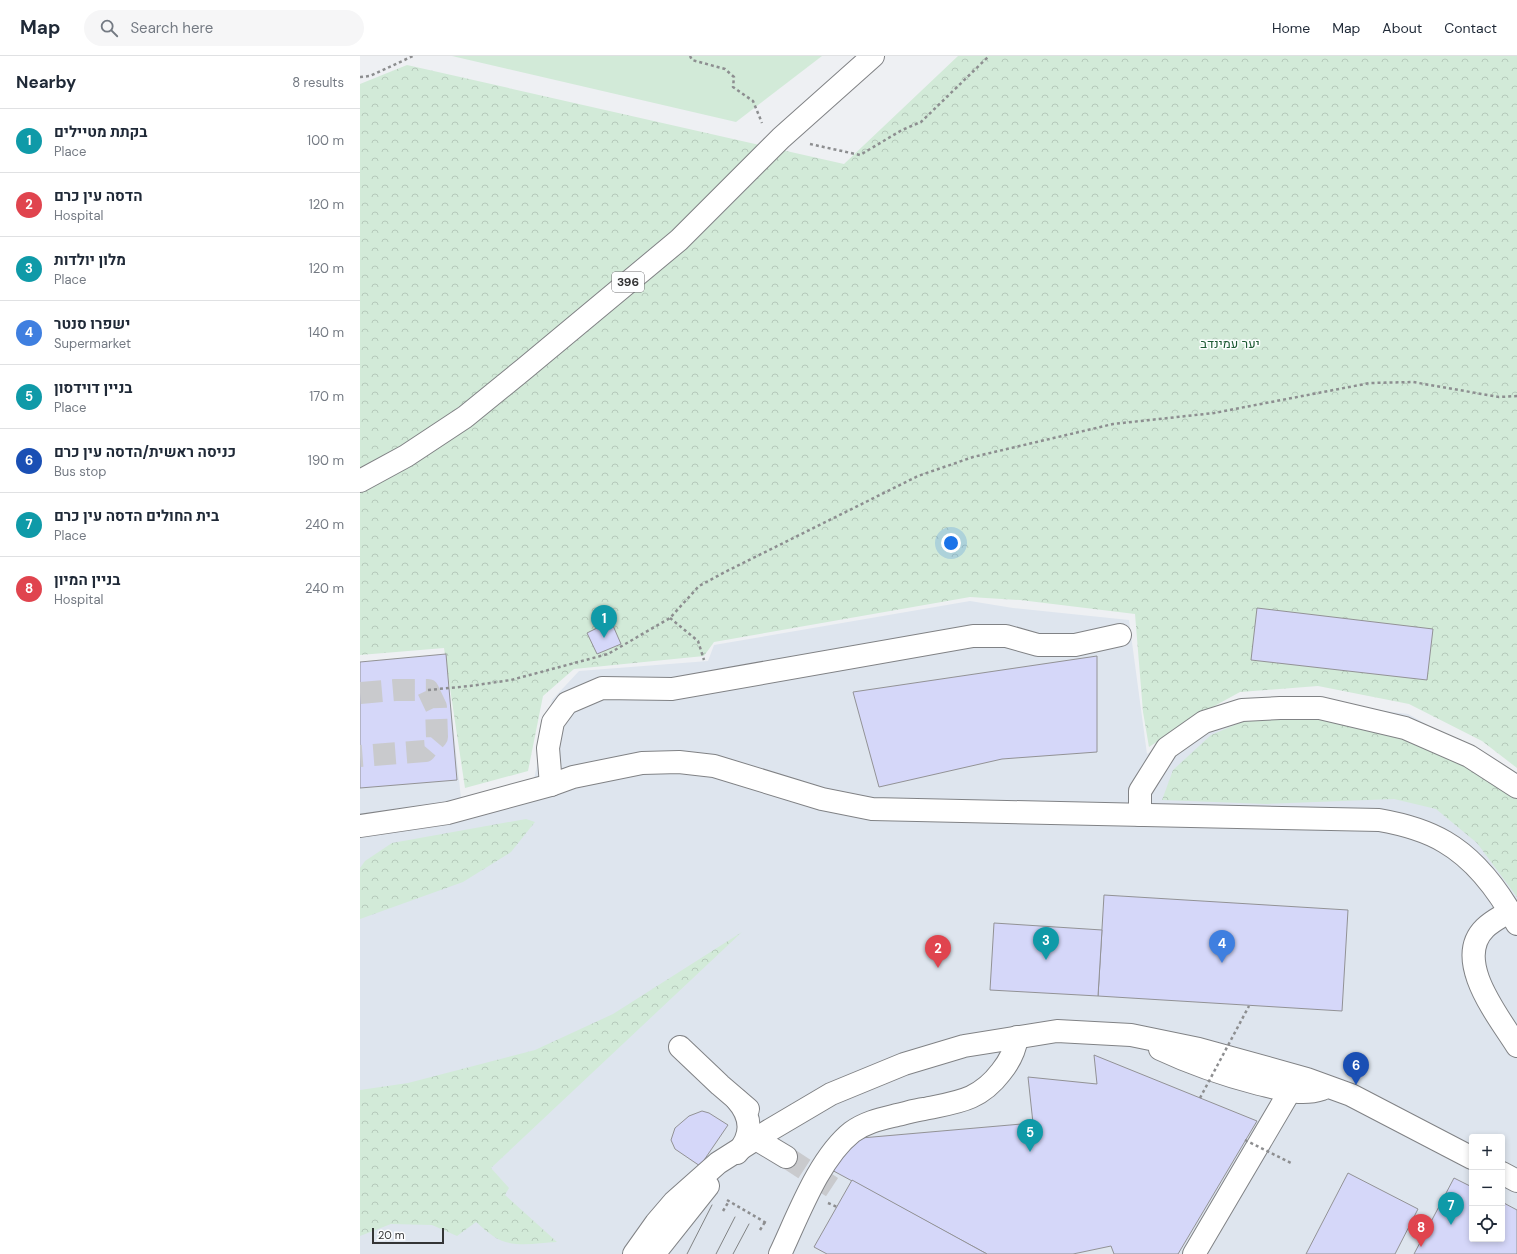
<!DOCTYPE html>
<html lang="en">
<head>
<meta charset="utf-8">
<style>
  :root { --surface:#fff; --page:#f6f6f7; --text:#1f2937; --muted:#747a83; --line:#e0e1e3; --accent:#b45309 }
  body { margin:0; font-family:"DM Sans",Heebo,sans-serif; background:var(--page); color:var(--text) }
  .controls { position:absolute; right:12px; bottom:12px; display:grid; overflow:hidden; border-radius:4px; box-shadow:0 2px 6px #0003 }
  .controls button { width:36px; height:36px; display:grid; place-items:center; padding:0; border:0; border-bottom:1px solid var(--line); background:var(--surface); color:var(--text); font:20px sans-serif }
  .scale { position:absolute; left:12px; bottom:10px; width:72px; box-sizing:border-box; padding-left:4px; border:2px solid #333435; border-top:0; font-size:11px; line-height:14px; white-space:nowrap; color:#333435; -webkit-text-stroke:3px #fdfeff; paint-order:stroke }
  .you { position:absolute; left:591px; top:487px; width:14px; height:14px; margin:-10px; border:3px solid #fff; border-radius:50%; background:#1a73e8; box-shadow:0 0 0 6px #1a73e833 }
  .badge { display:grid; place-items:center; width:26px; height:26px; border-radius:50%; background:var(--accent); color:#fff; font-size:13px; font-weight:700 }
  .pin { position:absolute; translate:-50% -33px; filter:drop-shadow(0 1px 2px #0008) }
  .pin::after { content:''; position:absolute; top:21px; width:14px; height:12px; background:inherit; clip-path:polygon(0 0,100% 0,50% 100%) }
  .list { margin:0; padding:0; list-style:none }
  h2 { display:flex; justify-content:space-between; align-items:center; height:52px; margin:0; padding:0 16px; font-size:17px }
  h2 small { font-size:13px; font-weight:400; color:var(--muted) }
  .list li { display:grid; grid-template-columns:26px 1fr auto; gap:12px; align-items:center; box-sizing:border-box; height:64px; padding:0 16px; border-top:1px solid var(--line) }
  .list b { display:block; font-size:15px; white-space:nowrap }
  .list p { margin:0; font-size:13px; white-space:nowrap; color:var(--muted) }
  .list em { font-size:13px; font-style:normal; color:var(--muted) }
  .icon { flex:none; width:22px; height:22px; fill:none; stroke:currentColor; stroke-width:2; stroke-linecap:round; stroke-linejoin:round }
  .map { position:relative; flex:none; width:1157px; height:1198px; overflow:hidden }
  header { display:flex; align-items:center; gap:24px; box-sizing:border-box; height:56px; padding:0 20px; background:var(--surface); border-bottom:1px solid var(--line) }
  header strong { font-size:19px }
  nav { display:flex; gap:22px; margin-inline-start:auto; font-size:14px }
  .search { width:280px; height:36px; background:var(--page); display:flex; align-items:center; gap:10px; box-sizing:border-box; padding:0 14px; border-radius:22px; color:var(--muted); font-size:15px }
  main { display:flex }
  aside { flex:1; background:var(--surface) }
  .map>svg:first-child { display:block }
</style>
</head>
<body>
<header>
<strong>Map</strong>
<div class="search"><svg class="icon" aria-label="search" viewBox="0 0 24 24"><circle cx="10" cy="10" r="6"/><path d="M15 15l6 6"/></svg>Search here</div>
<nav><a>Home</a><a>Map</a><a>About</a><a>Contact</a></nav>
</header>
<main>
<aside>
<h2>Nearby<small>8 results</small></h2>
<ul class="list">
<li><span class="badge" style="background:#0f9aa8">1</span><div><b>בקתת מטיילים</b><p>Place</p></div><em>100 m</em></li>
<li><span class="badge" style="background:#e0444e">2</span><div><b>הדסה עין כרם</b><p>Hospital</p></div><em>120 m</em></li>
<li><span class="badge" style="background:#0f9aa8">3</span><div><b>מלון יולדות</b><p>Place</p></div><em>120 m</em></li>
<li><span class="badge" style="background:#3f7fe0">4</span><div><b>ישפרו סנטר</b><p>Supermarket</p></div><em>140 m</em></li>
<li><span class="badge" style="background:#0f9aa8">5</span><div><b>בניין דוידסון</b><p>Place</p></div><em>170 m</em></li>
<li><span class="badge" style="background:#1a4fb4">6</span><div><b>כניסה ראשית/הדסה עין כרם</b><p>Bus stop</p></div><em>190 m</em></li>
<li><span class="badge" style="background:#0f9aa8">7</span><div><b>בית החולים הדסה עין כרם</b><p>Place</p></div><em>240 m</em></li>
<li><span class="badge" style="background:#e0444e">8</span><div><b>בניין המיון</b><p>Hospital</p></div><em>240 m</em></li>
</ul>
</aside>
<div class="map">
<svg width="1157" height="1198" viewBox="0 0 1157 1198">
  <defs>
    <pattern id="forest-crowns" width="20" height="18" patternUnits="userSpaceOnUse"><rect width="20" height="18" fill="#d2ead8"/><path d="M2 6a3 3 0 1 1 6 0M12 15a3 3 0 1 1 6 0" fill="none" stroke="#b5c9ba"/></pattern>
  </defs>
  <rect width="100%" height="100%" fill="#eef0f3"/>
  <path fill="#dee5ee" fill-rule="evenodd" d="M610,545L653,552L769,564L787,698L860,650L992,651L1048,658L1109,692L1157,723V1198H0V609L86,605L101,742L174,723L192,644L219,615L348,605L354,589ZM1112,1081H1142V1183H1112Z"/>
  <path fill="#d2ead8" d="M92,0H462L376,66Z"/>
  <g fill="url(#forest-crowns)">
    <path d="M598,0H1157V712L1122,685L1049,648L958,630L880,636L838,659L789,691L783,656L775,558L660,544L610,541L354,586L344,600L214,613L183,640L168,715L105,732L84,592L0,599V28L47,9L484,108Z"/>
    <path d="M962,660L1013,671L1114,709L1157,740V841L1117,787L1076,753L1034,743L906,748L802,744L813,714L851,679L884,665Z"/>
    <path d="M166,763L175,766L151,796L103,826L0,863V812L5,805L32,787Z"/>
    <path d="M382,876L131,1112L149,1132L145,1139L197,1186C176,1187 151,1193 133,1180C127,1176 122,1171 116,1166L97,1180L72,1169L31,1168L0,1180V1034L48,1027L175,994L253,958Z"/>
  </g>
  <g fill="#d5d7f9" stroke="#929295">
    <path d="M897,552L1073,573L1067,624L891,604Z"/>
    <path d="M251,565L261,588L237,598L227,577Z"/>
    <path d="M86,598L97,724L0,732V606Z"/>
    <path d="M737,600V696L642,703L519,731L493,636Z"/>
    <path d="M744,839L988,854L982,955L738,940Z"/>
    <path d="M634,867L742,874L738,940L630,934Z"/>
    <path d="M734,999L897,1065L818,1198H754L751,1190L713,1198H627L457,1106L467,1085L673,1067L668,1021L737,1028Z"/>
    <path d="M342,1055L349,1057L368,1069L340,1110L315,1093L311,1084L315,1072L329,1060Z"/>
    <path d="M988,1117L1058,1153L1035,1198H946Z"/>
    <path d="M1094,1122L1112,1131V1183H1142V1146L1157,1154V1198H1054Z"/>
    <path d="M492,1124L627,1198H467L454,1191Z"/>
  </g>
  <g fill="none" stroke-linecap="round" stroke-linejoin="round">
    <g stroke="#c9cacd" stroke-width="22" stroke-dasharray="22 11" stroke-linecap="butt">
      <path d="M0,637L35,634H68L76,651L77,681L65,695L0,700"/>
      <path d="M426,1101L481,1137"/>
    </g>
    <defs>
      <g id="minor">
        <path d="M191,729L188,692L193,666L207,647L242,632L312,633L613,580H646L678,589H715L760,579"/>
        <path d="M780,759V735L807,692L844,666L882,654L920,652H960L1045,672L1109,700L1157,731"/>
        <path d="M0,770L88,757L191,729L213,721L282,707L319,706L354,710L462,743L512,753L1019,764C1042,768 1065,774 1085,786C1116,804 1140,837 1157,868"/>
        <path d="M1150,855C1141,861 1132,865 1125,872C1092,904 1139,961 1157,990"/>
        <path d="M320,991L360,1029L388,1053"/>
        <path d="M800,993C832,1008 864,1019 899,1028C920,1033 941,1040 962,1033"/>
        <path d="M377,1044C392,1061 393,1080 377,1097"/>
        <path d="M396,1083L426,1101"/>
        <path d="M1142,1117L1157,1125"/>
        <path d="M274,1198L296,1167L314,1146L358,1107L410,1074L471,1038L544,1008L604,990L697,975L771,979L839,993L947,1023L991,1039L1112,1102"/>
        <path d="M294,1198L348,1130"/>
        <path d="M420,1198C438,1160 459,1102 492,1076C506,1066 521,1063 537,1059C546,1057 555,1054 564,1053C597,1046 619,1045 641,1016C650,1005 655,995 657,981"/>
        <path d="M834,1198L930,1035"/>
      </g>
      <path id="major" d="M0,425L46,400L105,361L164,313L319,184L421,82L513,0"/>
    </defs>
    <use href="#minor" stroke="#808285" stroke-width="24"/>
    <use href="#major" stroke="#808285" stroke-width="24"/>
    <g stroke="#8d8e90" stroke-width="2.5" stroke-dasharray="3 3" stroke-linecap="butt">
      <path d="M330,0L332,4L365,13L374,21L373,31L393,45L402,67"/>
      <path d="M0,21L10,20L53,0"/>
      <path d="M450,88L500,99L542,74L561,66L629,0"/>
      <path d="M310,562L338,585L344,604"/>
      <path d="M68,634L110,630L151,624L248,598L310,562L339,530L365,516L558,420L613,401L753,368L854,357L1010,327L1053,326L1139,341L1157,340"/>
      <path d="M367,1144L408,1168"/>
      <path d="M468,1147L477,1151"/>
      <path d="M363,1155L369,1145"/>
      <path d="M400,1174L405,1166"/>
    </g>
    <use href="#minor" stroke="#fff" stroke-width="22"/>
    <use href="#major" stroke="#fff" stroke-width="22"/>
    <g stroke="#818384" stroke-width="1">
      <path d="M327,1198L352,1149"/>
      <path d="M356,1198L375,1161"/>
      <path d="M373,1198L389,1168"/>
    </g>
    <g stroke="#8d8e90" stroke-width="2.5" stroke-dasharray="3 3" stroke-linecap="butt">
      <path d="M840,1042L889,950"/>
      <path d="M885,1084L931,1107"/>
    </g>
  </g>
  <g text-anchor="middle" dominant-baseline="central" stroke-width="3" stroke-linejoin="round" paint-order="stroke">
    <rect fill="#fdfeff" stroke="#707172" stroke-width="1" x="252" y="216" width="32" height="20" rx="3"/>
    <g font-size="12" font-weight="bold" fill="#333435">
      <text x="268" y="226">396</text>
    </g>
    <g font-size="13" fill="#1d5a34" stroke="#fdfeff">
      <text x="870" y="287">יער עמינדב</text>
    </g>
  </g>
</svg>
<div class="controls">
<button>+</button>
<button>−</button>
<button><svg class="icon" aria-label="locate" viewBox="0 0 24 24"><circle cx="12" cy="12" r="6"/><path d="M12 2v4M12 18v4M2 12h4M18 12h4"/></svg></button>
</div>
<div class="scale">20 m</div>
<div class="you"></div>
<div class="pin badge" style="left:244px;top:582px;background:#0f9aa8">1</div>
<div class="pin badge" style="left:578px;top:912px;background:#e0444e">2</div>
<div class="pin badge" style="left:686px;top:904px;background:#0f9aa8">3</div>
<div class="pin badge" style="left:862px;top:907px;background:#3f7fe0">4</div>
<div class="pin badge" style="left:670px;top:1096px;background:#0f9aa8">5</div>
<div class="pin badge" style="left:996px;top:1029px;background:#1a4fb4">6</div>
<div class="pin badge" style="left:1091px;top:1169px;background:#0f9aa8">7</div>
<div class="pin badge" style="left:1061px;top:1191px;background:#e0444e">8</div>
</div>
</main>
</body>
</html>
